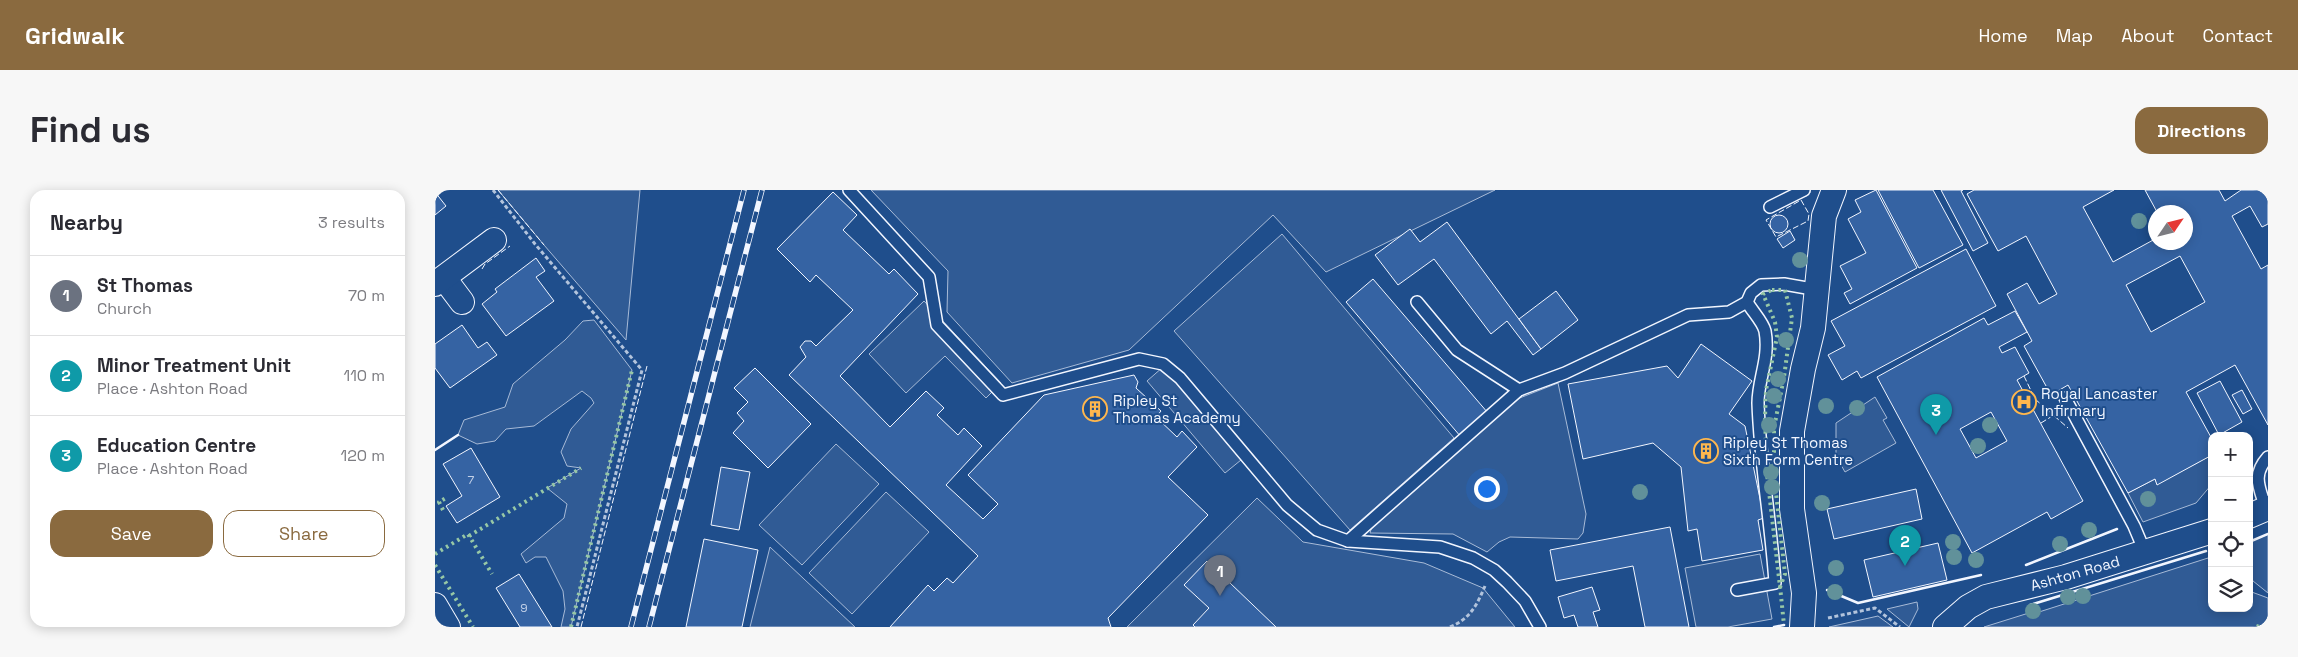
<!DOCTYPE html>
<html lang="en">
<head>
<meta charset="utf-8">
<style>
  :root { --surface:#fff; --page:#f7f7f7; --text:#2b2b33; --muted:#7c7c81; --line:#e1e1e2; --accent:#8a6a3f }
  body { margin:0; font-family:"Space Grotesk",sans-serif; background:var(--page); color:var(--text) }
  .controls { position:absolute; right:15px; bottom:15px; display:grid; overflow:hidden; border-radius:10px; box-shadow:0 2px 12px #0003 }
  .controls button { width:45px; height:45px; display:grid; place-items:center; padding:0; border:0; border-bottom:1px solid var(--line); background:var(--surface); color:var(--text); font:25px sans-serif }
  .compass { position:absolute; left:1713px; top:15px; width:45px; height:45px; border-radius:50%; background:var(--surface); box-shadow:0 2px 12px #0003; rotate:55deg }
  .you { position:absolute; left:1051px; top:298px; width:18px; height:18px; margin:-12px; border:4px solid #fff; border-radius:50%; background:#1a73e8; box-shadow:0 0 0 8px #1a73e833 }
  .badge { display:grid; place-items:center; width:32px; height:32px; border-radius:50%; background:var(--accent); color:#fff; font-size:16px; font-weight:700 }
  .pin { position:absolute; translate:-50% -41px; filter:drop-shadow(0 1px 2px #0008) }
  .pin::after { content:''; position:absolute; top:26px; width:18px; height:15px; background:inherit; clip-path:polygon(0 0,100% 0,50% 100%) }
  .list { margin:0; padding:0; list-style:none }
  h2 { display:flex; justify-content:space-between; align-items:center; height:65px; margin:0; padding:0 20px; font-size:21px }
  h2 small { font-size:16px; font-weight:400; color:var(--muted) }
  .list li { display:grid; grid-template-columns:32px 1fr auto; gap:15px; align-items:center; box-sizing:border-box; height:80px; padding:0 20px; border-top:1px solid var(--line) }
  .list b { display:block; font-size:19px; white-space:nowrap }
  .list p { margin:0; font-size:16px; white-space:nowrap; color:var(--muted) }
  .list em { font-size:16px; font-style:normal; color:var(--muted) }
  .actions { display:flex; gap:10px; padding:15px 20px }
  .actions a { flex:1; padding:11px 0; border:1px solid var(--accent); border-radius:15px; text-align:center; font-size:18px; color:var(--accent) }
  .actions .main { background:var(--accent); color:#fff }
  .icon { flex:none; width:28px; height:28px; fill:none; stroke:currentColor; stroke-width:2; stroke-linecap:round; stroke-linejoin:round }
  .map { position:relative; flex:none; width:1833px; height:437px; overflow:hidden; border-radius:15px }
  header { display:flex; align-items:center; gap:30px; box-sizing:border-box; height:70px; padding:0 25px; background:var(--accent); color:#fff }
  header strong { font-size:24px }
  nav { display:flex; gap:28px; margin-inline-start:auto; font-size:18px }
  .intro { display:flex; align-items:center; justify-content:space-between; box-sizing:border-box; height:120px; padding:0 30px }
  h1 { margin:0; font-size:35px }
  .button { padding:12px 22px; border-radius:15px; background:var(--accent); color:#fff; font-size:18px; font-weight:700 }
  main { display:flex; gap:30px; padding:0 30px }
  aside { flex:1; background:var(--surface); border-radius:15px; box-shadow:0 2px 12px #0003 }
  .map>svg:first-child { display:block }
</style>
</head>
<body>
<header>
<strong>Gridwalk</strong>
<nav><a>Home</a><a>Map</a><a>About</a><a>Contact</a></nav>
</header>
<div class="intro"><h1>Find us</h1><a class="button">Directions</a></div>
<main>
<aside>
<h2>Nearby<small>3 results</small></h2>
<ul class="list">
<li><span class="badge" style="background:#6b7280">1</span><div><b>St Thomas</b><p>Church</p></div><em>70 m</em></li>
<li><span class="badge" style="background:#0f9aa8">2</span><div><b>Minor Treatment Unit</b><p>Place · Ashton Road</p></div><em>110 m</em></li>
<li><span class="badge" style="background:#0f9aa8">3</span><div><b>Education Centre</b><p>Place · Ashton Road</p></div><em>120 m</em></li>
</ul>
<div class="actions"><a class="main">Save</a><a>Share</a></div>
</aside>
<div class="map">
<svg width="1833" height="437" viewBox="0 0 1833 437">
  <rect width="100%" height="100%" fill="#1f4e8c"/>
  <g fill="#305b95" stroke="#a8bbd7">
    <path d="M63,0H205L191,150L109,55Z"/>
    <path d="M436,0H1060L891,82L838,25L694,160L577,193L512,122L513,81Z"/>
    <path d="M847,44L1019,248L915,340L739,141Z"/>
    <path d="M489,111L566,193L551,208L510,166L471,203L434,164Z"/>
    <path d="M159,130L197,180L136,437H126L130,419L128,401L111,367H100L91,373L86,364L129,328L132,314L112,298L146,278L132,276L126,262L136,239L159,213L156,208L147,201L99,236L71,239L60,251L42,254L23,245L29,230L70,217L78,194L130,150L148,131Z"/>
    <path d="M728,177L806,270L790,283L712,191Z"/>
    <path d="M1123,193L1151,324L1148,343L1143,349L1075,347L1064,352L1052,362L1018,344L935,343L937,336L1077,211Z"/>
    <path d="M1440,207L1452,228L1448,230L1461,253L1410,282L1401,266V233Z"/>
    <path d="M401,254L444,294L367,375L324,335Z"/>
    <path d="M1777,265V294L1761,313L1708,332L1693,303L1720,289L1722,294Z"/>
    <path d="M451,302L494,342L417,424L374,383Z"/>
    <path d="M822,308L868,352L989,373L1048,398L1080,437H692Z"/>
    <path d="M1833,344V403L1818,391L1814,385V352Z"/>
    <path d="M335,357L420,437H315Z"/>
    <path d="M1325,364L1337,429L1293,437H1261L1250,378Z"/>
    <path d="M1773,368L1777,377V418H1814V401L1833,408V437H1549L1597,422H1604Z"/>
    <path d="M1482,412L1483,419L1474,437L1452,419Z"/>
    <path d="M1443,426L1458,437H1394Z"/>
  </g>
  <g fill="#3563a3" stroke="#f2f6ff" fill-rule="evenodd">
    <path d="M1441,0L1482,78L1415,114L1409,103L1417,99L1405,76L1431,63L1413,29L1426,22L1420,10Z"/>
    <path d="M1443,0H1498L1528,55L1484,78Z"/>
    <path d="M1506,0H1528L1526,1L1553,53L1538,61Z"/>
    <path d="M1539,0H1679L1648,17L1678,72L1720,49V52H1750V22H1722L1710,0H1784L1790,11L1806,0H1833V34L1827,37L1815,16L1797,26L1826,79L1833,75V235L1800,175L1751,202L1777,249V265L1722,295L1720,289L1693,303L1633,195L1616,205L1589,156L1597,151L1572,104L1592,93L1604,114L1622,104L1591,46L1563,61L1532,4ZM1745,66L1770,112L1716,142L1691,95Z"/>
    <path d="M0,2L11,16L0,25Z"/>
    <path d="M398,2L422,25L408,40L454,84L459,79L483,104L405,186L455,237L491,201L509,218L502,225L523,245L529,238L547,256L511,295L548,329L563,314L533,285L609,205L699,185L703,192L701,198L726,221L721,227L742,247L747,241L762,257L733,287L773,325L673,428L676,437H455L493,395L499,401L512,388L518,393L543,366L354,185L371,167L365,157L370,151H376L381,156L418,120L381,85L375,92L342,59Z"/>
    <circle cx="1344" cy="34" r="9"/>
    <path d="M1012,32L1106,159L1098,165L1072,131L1056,144L999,69L963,95L940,65L975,39L985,52Z"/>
    <path d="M1355,41L1360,50L1348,58L1342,49Z"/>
    <path d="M1531,59L1561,116L1426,188L1422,181L1407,190L1393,165L1410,156L1396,131Z"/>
    <path d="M101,68L110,81L101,87L119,111L71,146L47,114L62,102L60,99Z"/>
    <path d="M938,89L1053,223L1026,247L911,112Z"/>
    <path d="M1121,101L1143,130L1106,159L1084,129Z"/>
    <path d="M1580,121L1592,142L1564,157L1567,163L1580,157L1594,183L1582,190L1648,311L1616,329L1612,322L1537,363L1442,187L1549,128L1553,135ZM1556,222L1572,251L1541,268L1525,239Z"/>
    <path d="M27,135L43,158L52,152L62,165L15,198L0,178V154Z"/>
    <path d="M1266,154L1317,191L1294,224L1310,236L1329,328L1323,330L1328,360L1267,371L1262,339L1253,341L1246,277L1218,253L1148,269L1133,194L1232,176L1243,188Z"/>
    <path d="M320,178L376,234L333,278L298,243L309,231L302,223L313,212L299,198Z"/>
    <path d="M1785,191L1807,232L1784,245L1762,203Z"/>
    <path d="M1807,200L1817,219L1808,224L1797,205Z"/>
    <path d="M36,258L65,307L22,333L11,316L27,306L8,274Z"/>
    <path d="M286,277L315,282L304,340L276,335Z"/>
    <path d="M1481,299L1487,329L1399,349L1392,319Z"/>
    <path d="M1235,337L1254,437H1210L1198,376L1121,391L1115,360Z"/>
    <path d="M269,349L323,360L307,437H251Z"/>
    <path d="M1503,353L1512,390L1438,407L1429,370Z"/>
    <path d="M772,371L841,437H760L758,435L774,418L749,395Z"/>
    <path d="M84,384L117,437H85L61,398Z"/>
    <path d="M1157,397L1165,420L1158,422L1163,437H1143L1139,425L1129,428L1123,407Z"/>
  </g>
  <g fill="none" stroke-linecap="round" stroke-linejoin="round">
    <defs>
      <g id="service">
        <path d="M414,0L494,87L502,135L568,205L704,169L728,174L745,188L852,315L882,340L913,351L1005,357L1038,368L1059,380L1072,392L1090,411L1105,437"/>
        <path d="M1335,17L1369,0"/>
        <path d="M982,112L1022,160L1084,200"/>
        <path d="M1630,208L1699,336L1710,362"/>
        <path d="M1831,319C1825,298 1816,286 1833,267"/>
        <path d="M913,351L1084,200L1130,183L1253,125L1294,122L1312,112L1316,103L1326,95L1349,94L1383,100"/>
        <path d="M1302,400L1340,393C1336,332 1325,274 1323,213C1323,189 1335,168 1330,141C1328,132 1317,121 1312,112"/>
      </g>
      <g id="minor">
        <path d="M9,88L27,112"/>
        <path d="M0,94L59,50"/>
        <path d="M1814,326L1833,318"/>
        <path d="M0,415L13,437"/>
        <path d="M1367,437L1369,403L1357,319V241L1368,179L1378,138L1389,26L1399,0"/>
        <path d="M1510,437L1533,417L1551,407L1631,387L1777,341"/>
      </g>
    </defs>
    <use href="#service" stroke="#f2f6ff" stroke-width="14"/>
    <use href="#minor" stroke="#f2f6ff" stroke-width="26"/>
    <g stroke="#b3c4dc" stroke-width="3" stroke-dasharray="4 2.5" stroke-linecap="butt">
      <path d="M58,0L100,54L207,180L142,437"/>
      <path d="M1393,428L1440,418L1465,437"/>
      <path d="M1015,437C1035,429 1042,415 1050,396"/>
    </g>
    <use href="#service" stroke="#1f4e8c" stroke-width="11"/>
    <use href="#minor" stroke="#1f4e8c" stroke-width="24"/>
    <defs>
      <g id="rail">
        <path d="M196,437L309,0"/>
        <path d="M214,437L327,0"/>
      </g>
    </defs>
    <use href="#rail" stroke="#f2f6ff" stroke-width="5.5"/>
    <use href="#rail" stroke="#1f4e8c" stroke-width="4" stroke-dasharray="11" stroke-linecap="butt"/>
    <g stroke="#97c8a6" stroke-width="4" stroke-dasharray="2.5 4" stroke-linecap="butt">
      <path d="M1337,100H1350L1357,128L1349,187L1339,238V285L1350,384L1345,397L1332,284L1330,228L1331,200L1342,147L1340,132L1328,104Z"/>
      <path d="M8,320L4,312L11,308"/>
      <path d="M34,346L146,278"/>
      <path d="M0,364L33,344L57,384"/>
      <path d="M0,375L38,437"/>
      <path d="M1345,396L1349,435"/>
      <path d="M136,437L197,180"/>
      <path d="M1823,437L1824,434"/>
    </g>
    <g stroke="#f2f6ff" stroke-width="1" stroke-dasharray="6 2.5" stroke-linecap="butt">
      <path d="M63,0L109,55"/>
      <path d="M1366,10L1374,24L1373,31L1341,47L1331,30Z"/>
      <path d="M47,79L50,74L75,56"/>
      <path d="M1589,186L1600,209L1633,238"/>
      <path d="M1606,233L1619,225"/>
      <path d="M146,437L212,176"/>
    </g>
    <g stroke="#f2f6ff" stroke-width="2.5">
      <path d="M0,260L23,245"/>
      <path d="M1814,352L1833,344"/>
      <path d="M1591,375L1682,339"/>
      <path d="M1392,400L1423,413L1546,385"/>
      <path d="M1595,415L1771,361"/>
      <path d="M1339,437L1349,435"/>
    </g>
  </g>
  <g fill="#61919a">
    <circle cx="1704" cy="31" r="8"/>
    <circle cx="1365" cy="70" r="8"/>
    <circle cx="1351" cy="150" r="8"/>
    <circle cx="1343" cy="189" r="8"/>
    <circle cx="1339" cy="206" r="8"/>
    <circle cx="1391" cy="216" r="8"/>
    <circle cx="1422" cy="218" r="8"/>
    <circle cx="1334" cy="235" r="8"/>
    <circle cx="1555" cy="235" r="8"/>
    <circle cx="1543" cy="256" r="8"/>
    <circle cx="1336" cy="282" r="8"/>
    <circle cx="1337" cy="297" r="8"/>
    <circle cx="1205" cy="302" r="8"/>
    <circle cx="1713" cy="309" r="8"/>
    <circle cx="1387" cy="313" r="8"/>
    <circle cx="1654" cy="340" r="8"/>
    <circle cx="1518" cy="352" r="8"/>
    <circle cx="1625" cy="354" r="8"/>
    <circle cx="1519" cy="367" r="8"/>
    <circle cx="1541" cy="370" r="8"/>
    <circle cx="1401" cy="378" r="8"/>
    <circle cx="1400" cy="402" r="8"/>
    <circle cx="1648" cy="406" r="8"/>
    <circle cx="1633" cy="407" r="8"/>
    <circle cx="1598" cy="421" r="8"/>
  </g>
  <defs>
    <symbol id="hospital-ring" viewBox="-11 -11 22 22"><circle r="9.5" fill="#1f4e8c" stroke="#ffb74d" stroke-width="1.5"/><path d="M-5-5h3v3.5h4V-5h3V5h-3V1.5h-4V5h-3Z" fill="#ffb74d"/></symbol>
    <symbol id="building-ring" viewBox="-11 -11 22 22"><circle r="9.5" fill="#1f4e8c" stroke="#ffb74d" stroke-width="1.5"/><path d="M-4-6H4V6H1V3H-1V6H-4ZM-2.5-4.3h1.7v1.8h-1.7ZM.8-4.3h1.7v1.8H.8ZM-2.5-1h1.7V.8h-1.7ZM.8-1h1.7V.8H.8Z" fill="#ffb74d"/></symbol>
  </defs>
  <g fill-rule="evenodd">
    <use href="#hospital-ring" x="1575" y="198" width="28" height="28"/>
    <use href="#building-ring" x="646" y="205" width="28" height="28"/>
    <use href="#building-ring" x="1257" y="247" width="28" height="28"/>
  </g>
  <g text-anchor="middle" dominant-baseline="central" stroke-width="4" stroke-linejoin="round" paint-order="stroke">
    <g font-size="12" fill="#c3d1e8">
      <text x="36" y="290">7</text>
      <text x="89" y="418">9</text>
    </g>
    <g font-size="15" fill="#f2f6ff" stroke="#1f4e8c" text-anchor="start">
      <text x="1606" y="203">Royal Lancaster<tspan x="1606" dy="17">Infirmary</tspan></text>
      <text x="678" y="210">Ripley St<tspan x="678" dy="17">Thomas Academy</tspan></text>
      <text x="1288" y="252">Ripley St Thomas<tspan x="1288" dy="17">Sixth Form Centre</tspan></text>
    </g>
    <g font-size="15" fill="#f2f6ff" stroke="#1f4e8c">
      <text transform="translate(1640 383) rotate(-16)">Ashton Road</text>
    </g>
  </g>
</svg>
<div class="controls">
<button>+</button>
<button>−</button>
<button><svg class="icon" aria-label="locate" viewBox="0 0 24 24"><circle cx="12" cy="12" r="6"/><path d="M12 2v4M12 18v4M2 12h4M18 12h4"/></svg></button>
<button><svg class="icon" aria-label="layers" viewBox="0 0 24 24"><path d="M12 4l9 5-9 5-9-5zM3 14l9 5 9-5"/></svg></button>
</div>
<svg class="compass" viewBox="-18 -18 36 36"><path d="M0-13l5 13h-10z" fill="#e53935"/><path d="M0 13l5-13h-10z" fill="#7c7c81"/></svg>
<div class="you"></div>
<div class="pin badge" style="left:785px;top:406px;background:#6b7280">1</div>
<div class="pin badge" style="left:1470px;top:376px;background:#0f9aa8">2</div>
<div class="pin badge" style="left:1501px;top:245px;background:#0f9aa8">3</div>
</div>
</main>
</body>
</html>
